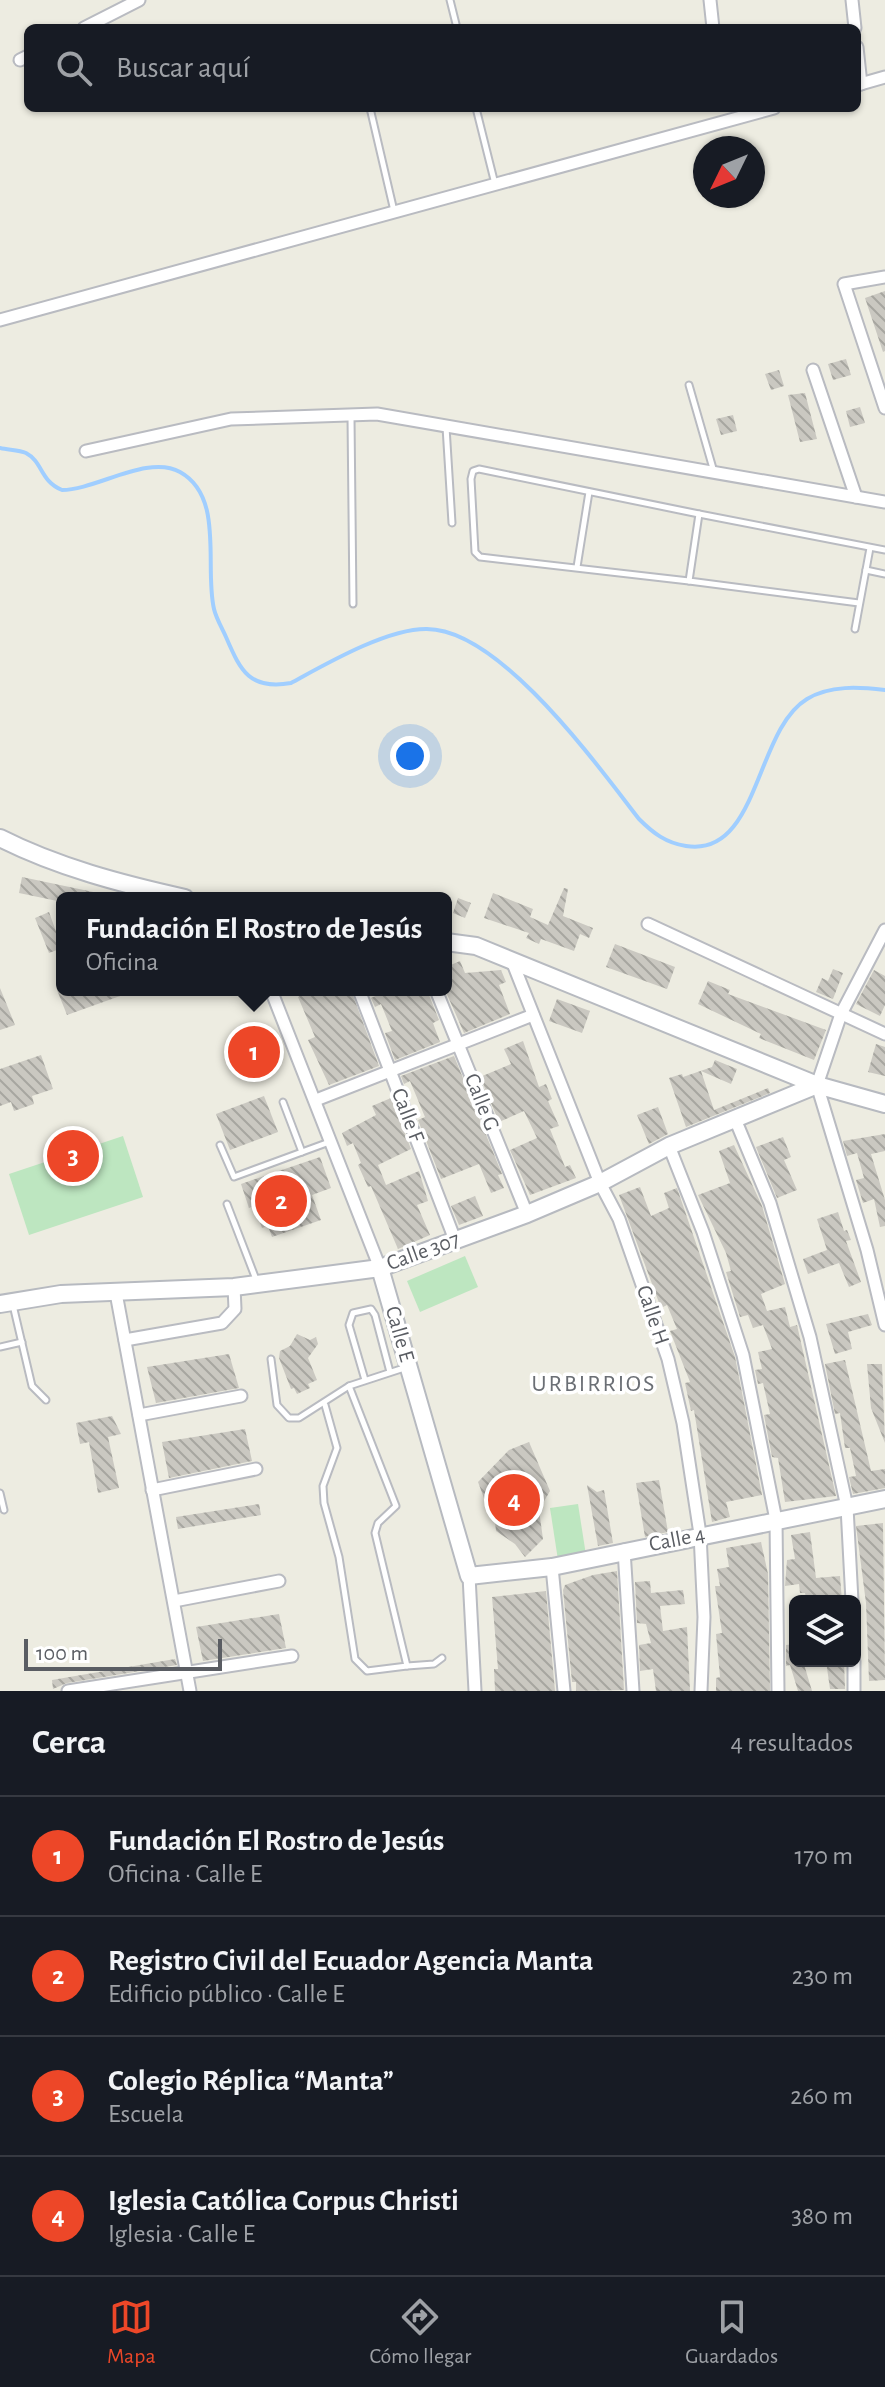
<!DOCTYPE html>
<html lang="es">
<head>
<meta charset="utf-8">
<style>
  :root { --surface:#171b24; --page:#242831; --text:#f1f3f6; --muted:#9ea1a6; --line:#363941; --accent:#ed4728 }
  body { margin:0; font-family:"Alegreya Sans",sans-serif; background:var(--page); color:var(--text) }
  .controls { position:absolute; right:24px; bottom:24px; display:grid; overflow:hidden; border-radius:12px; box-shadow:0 2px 6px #0004 }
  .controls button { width:72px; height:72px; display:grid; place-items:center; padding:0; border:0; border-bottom:2px solid var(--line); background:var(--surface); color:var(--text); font:40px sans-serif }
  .compass { position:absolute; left:693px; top:136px; width:72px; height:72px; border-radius:50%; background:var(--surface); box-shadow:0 2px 6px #0004; rotate:227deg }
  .scale { position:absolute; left:24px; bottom:20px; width:198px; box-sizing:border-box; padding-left:8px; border:4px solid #5a5d63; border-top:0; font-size:22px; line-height:28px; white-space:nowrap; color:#5a5d63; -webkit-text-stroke:6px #fff; paint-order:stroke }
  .you { position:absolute; left:410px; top:756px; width:28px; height:28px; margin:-20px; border:6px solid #fff; border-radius:50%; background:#1a73e8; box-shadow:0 0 0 12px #1a73e833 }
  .badge { display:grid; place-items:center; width:52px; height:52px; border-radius:50%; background:var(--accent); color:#fff; font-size:26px; font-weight:700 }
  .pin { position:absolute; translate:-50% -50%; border:4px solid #fff; box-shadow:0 2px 8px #0006 }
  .popup { position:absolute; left:56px; top:892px; width:396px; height:104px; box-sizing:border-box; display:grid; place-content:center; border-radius:12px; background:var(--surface); filter:drop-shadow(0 2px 6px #0005); font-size:26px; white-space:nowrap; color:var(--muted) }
  .popup b { font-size:30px; color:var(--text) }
  .popup::after { content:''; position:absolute; left:50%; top:100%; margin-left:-16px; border:16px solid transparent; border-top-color:var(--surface) }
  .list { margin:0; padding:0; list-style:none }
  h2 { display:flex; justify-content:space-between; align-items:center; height:104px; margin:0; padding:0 32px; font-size:34px }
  h2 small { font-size:26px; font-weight:400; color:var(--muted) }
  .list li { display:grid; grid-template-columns:52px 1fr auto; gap:24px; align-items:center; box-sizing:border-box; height:120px; padding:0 32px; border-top:2px solid var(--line) }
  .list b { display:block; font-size:30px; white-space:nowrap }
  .list p { margin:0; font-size:26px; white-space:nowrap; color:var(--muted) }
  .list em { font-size:26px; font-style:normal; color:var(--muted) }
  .icon { flex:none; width:44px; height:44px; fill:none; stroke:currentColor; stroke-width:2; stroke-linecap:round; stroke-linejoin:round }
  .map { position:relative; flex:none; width:885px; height:1691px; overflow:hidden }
  .search { position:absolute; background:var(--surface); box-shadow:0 2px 6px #0004; left:24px; right:24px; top:24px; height:88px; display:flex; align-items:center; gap:20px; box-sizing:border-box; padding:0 28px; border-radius:12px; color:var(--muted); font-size:30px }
  .sheet { height:584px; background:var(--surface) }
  nav { display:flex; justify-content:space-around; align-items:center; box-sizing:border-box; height:112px; border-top:2px solid var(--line); background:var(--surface); font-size:22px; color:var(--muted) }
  nav a { display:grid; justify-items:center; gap:4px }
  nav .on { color:var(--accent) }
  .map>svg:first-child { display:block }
</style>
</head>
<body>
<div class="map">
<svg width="885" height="1691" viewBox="0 0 885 1691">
  <defs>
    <pattern id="building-back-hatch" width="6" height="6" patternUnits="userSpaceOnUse" patternTransform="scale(2)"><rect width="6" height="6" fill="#cac8c1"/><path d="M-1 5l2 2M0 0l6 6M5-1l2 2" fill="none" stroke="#a7a6a0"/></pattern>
  </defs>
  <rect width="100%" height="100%" fill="#edece1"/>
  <g fill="#bde6c0">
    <path d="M123,1136L143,1197L29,1235L9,1174Z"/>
    <path d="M465,1256L478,1287L420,1312L407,1281Z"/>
    <path d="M578,1504L586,1555L558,1560L550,1508Z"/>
  </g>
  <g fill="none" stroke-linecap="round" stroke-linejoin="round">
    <path stroke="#a0ceff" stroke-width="4" d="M0,448C8,450 19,450 26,453C43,462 40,481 62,490C96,490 148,454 180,472C225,497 204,567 214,609C216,618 222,628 226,637C241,672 250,690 291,683C326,664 386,629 426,629C499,628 597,765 639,819C653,833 666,843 686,846C759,858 755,730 807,699C830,685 859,687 885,690"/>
  </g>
  <g fill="url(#building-back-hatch)">
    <path d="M885,291V351L883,352L865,298Z"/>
    <path d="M846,359L851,375L833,380L828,364Z"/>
    <path d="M779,370L784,386L771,390L765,374Z"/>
    <path d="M805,393L817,439L800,442L788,395Z"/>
    <path d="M860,407L865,423L850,427L846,411Z"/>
    <path d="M733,415L737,431L721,435L716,419Z"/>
    <path d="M22,877L98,893L97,898H62V902L19,893Z"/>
    <path d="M564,888L568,889L563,916L593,928L589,938L580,934L574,951L541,939L539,944L526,938L529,933L484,918L493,893L533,909L530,917L548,925Z"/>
    <path d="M458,898L471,903L465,918L453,913Z"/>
    <path d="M49,912L62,948L49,953L35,918Z"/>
    <path d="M615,944L675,967L667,989L606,967Z"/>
    <path d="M460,961L465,973L501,970L506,982L499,985L510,1014L464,1033L446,992V967Z"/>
    <path d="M833,969L843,973L833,999L816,992L822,978L828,981Z"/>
    <path d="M874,970L885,976V1005L880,1016L856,1004Z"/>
    <path d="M708,981L730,990L728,994L826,1030L814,1060L759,1038L761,1034L698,1004Z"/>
    <path d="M0,988L15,1025L0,1030Z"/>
    <path d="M57,990H73L74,993L82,990L134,991L67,1015Z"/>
    <path d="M299,990H351L379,1066L329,1085L308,1040L315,1037L298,997L301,995Z"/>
    <path d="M389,990H427L439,1020L433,1023L440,1042L395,1060L385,1033L392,1031L381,1004L375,1007L371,998Z"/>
    <path d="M557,999L590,1011L582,1033L549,1021Z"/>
    <path d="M523,1041L539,1087L546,1084L552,1099L548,1101L559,1126L550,1129L565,1167L570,1165L576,1178L530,1195L510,1150L537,1138L524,1111L499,1122L480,1077L511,1064L504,1049Z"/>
    <path d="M876,1044L885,1047V1076L868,1072Z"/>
    <path d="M41,1055L53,1089L32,1096L34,1104L14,1111L11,1102L0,1106V1069Z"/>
    <path d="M454,1056L502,1174L498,1175L504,1188L491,1193L479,1164L441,1179L418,1120L425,1117L410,1081L404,1084L401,1076Z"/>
    <path d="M715,1060L737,1069L731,1084L701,1071L714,1110L768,1088L770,1093L686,1127L669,1078L682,1074L683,1077L712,1067Z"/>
    <path d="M264,1096L278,1132L230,1150L216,1114Z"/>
    <path d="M391,1098L411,1149L378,1165L386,1185L419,1171L428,1201L417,1205L430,1235L398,1249L371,1186L368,1187L358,1165L361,1163L353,1143L347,1146L342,1133L376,1115L372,1106Z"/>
    <path d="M658,1107L668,1134L649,1144L637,1115Z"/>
    <path d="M885,1134V1151L871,1154L885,1200V1226L880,1227L874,1199L863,1203L856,1180L864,1178L857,1153L847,1156L843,1141Z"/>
    <path d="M783,1137L791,1157L784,1160L797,1190L777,1198L756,1147Z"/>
    <path d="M734,1145L762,1206L785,1284L761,1294L767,1311L785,1307L790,1327L797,1325L836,1496L785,1502L778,1458L772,1457L764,1415L770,1414L763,1383L758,1384L755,1370L762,1369L758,1352L772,1349L763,1325L753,1328L748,1315L740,1317L726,1272L731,1271L726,1253L698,1195L730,1183L719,1151Z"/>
    <path d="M320,1157L331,1188L312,1195L321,1220L272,1237L268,1226L262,1228L254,1206L249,1208L241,1184Z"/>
    <path d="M640,1187L651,1216L669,1208L664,1193L677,1188L735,1357L762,1495L726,1502L730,1517L712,1522L694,1410L691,1411L685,1383L690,1382L670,1331L677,1329L667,1305L661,1308L619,1195Z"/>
    <path d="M475,1196L483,1216L459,1225L451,1206Z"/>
    <path d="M838,1212L844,1231L847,1230L851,1240L846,1241L861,1282L849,1287L839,1263L808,1274L803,1259L827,1250L817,1219Z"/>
    <path d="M868,1314L872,1325L848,1332L852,1349L835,1354L826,1324Z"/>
    <path d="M297,1334L310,1340L316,1337L318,1344L308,1358L317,1380L308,1384L310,1388L297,1394L294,1388L291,1389L279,1358L280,1351L290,1346Z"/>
    <path d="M229,1354L239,1388L156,1403L147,1367Z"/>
    <path d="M845,1360L871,1471L885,1469V1488L853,1494L849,1477L856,1476L850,1448H845L840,1413L835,1414L825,1364Z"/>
    <path d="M867,1364H882L885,1443L871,1408Z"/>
    <path d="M112,1416L121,1434L108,1437L119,1488L98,1493L89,1442L80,1444L76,1423Z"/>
    <path d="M245,1429L252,1461L169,1478L162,1442Z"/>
    <path d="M529,1442L550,1491L539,1510L543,1539L525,1557L515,1544L496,1531L494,1512L488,1509L478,1482L509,1450Z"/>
    <path d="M659,1480L668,1532L645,1537L636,1483Z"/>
    <path d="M587,1485L597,1492L604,1490L613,1543L598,1546Z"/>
    <path d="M259,1504L261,1515L178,1529L176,1517Z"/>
    <path d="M883,1523L885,1680L869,1681L866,1603L856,1526Z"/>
    <path d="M810,1532L816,1578L840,1576L842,1601H823L822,1596L806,1598L805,1593H800L799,1584L785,1586L787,1560L795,1559L791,1535Z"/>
    <path d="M761,1542L768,1574L770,1691H716V1678L720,1677L716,1634L722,1633L715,1586H720L717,1569L729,1567L726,1548Z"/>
    <path d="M617,1571L624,1690L576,1691V1682H572L563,1590L565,1585L593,1575Z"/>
    <path d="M650,1581L651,1593L683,1590L685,1604L660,1606L663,1631L687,1627L690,1691H656L653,1669L640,1671L639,1645L651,1643L646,1624L637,1623L635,1582Z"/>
    <path d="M546,1591L555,1691H495L494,1669H498L492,1597Z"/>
    <path d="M279,1614L286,1648L203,1661L196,1627Z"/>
    <path d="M795,1644V1661H803L812,1691H798L790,1665L786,1666V1645Z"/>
    <path d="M175,1659L177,1665L67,1683L53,1689L52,1680Z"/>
    <path d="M826,1661H844L845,1689H830Z"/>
  </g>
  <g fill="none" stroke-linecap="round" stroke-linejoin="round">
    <defs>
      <g id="lane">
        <path d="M450,0L457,28"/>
        <path d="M370,108L394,211"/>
        <path d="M476,108L495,184"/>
        <path d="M689,385L714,472"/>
        <path d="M351,417L353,604"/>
        <path d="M446,427L452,523"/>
        <path d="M577,567L589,492"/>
        <path d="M866,570L885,574"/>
        <path d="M689,581L480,557L475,552L471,479L473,471L479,469L699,514"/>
        <path d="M859,603L689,581L699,514L885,550"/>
        <path d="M855,629L870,548"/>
        <path d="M283,1102L302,1152"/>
        <path d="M220,1145L234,1177L332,1141"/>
        <path d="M227,1204L257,1282"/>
        <path d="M13,1305L32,1386L46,1400"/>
        <path d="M0,1347L22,1342"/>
        <path d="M271,1359L277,1405L289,1418H299L349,1386L404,1368"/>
        <path d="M365,1380L349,1325L353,1313L371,1309L375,1315L390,1372"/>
        <path d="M325,1405L337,1448L323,1486L324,1503L339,1557L355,1659L367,1671L407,1666L375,1533L378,1523L396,1506L349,1386"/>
        <path d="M0,1493L4,1510"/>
        <path d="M407,1666L434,1664L442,1658"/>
      </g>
      <g id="street">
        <path d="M710,0L713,28"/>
        <path d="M852,0L855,28"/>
        <path d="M84,28L139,0"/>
        <path d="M857,47L861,84"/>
        <path d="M20,60L28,56"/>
        <path d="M857,85L885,77"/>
        <path d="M885,277L844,284L885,408"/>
        <path d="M0,320L774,108"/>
        <path d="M813,370L856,497"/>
        <path d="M86,451L231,419L377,414L885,502"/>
        <path d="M648,924L885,1034"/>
        <path d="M885,930L841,1014L817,1085L867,1250L885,1325"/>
        <path d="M512,961L600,1183L619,1219L668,1359L683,1423L700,1534L704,1617L701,1691"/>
        <path d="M271,990L380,1268"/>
        <path d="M359,990L455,1240"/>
        <path d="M436,990L527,1214"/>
        <path d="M316,1100L533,1015"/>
        <path d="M735,1119L770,1203L810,1337L847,1507L852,1601"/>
        <path d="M669,1146L703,1232L743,1355L776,1520L778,1691"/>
        <path d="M116,1293L190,1691"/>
        <path d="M125,1340L222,1323L235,1309L234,1287"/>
        <path d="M139,1415L241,1396"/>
        <path d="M152,1490L256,1469"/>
        <path d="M624,1550L633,1691"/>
        <path d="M552,1567L564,1691"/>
        <path d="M469,1576L475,1691"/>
        <path d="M174,1601L279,1581"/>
        <path d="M68,1691L292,1656"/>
        <path d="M854,1691V1661"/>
      </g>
      <g id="secondary">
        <path d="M0,838C57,867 122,884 185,898"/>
        <path d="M446,942L476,946L817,1085L885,1104"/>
        <path d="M380,1268L469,1576L552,1567L885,1499"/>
        <path d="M0,1304L61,1294L234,1287L380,1268L527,1214L600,1183L669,1146L817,1085"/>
      </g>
    </defs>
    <use href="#lane" stroke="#b9bbc1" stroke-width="9"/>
    <use href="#street" stroke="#b9bbc1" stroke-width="15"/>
    <use href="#secondary" stroke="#b7bac0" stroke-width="20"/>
    <use href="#lane" stroke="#fff" stroke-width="5"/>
    <use href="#street" stroke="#fff" stroke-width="11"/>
    <use href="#secondary" stroke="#fff" stroke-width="16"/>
  </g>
  <g text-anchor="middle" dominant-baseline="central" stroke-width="7" stroke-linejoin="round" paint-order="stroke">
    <g font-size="22" fill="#5a5d63" stroke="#fff">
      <text transform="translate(482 1102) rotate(68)">Calle G</text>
      <text transform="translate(408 1115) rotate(69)">Calle F</text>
      <text transform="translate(423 1251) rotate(-20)">Calle 307</text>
      <text transform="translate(653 1315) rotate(71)">Calle H</text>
      <text transform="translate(400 1334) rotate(74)">Calle E</text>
      <text transform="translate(677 1539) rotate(-11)">Calle 4</text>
    </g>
    <g font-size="24" letter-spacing="2" fill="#6b6f75" stroke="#fff">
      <text x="594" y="1384">URBIRRIOS</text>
    </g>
  </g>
</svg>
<div class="controls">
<button><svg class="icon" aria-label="layers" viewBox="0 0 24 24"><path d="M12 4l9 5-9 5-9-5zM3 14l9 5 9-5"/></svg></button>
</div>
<svg class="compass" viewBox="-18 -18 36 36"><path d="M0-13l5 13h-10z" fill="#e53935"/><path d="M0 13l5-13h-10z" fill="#9ea1a6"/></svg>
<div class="scale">100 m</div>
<div class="you"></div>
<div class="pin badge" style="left:254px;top:1052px">1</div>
<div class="popup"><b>Fundación El Rostro de Jesús</b>Oficina</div>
<div class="pin badge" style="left:281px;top:1201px">2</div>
<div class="pin badge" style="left:73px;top:1156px">3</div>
<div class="pin badge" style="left:514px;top:1500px">4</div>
<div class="search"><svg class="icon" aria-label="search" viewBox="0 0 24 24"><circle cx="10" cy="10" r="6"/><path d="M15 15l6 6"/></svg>Buscar aquí</div>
</div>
<section class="sheet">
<h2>Cerca<small>4 resultados</small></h2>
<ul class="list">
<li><span class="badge">1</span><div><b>Fundación El Rostro de Jesús</b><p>Oficina · Calle E</p></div><em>170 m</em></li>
<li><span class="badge">2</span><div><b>Registro Civil del Ecuador Agencia Manta</b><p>Edificio público · Calle E</p></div><em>230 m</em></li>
<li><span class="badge">3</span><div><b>Colegio Réplica “Manta”</b><p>Escuela</p></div><em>260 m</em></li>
<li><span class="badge">4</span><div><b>Iglesia Católica Corpus Christi</b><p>Iglesia · Calle E</p></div><em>380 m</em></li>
</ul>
</section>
<nav>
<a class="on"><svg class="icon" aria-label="map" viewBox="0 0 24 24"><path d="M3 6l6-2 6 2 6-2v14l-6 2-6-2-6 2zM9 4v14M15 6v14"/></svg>Mapa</a>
<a><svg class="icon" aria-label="directions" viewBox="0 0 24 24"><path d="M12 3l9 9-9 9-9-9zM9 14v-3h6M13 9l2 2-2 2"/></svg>Cómo llegar</a>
<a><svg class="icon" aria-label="saved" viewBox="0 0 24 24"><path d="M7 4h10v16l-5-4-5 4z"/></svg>Guardados</a>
</nav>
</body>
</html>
